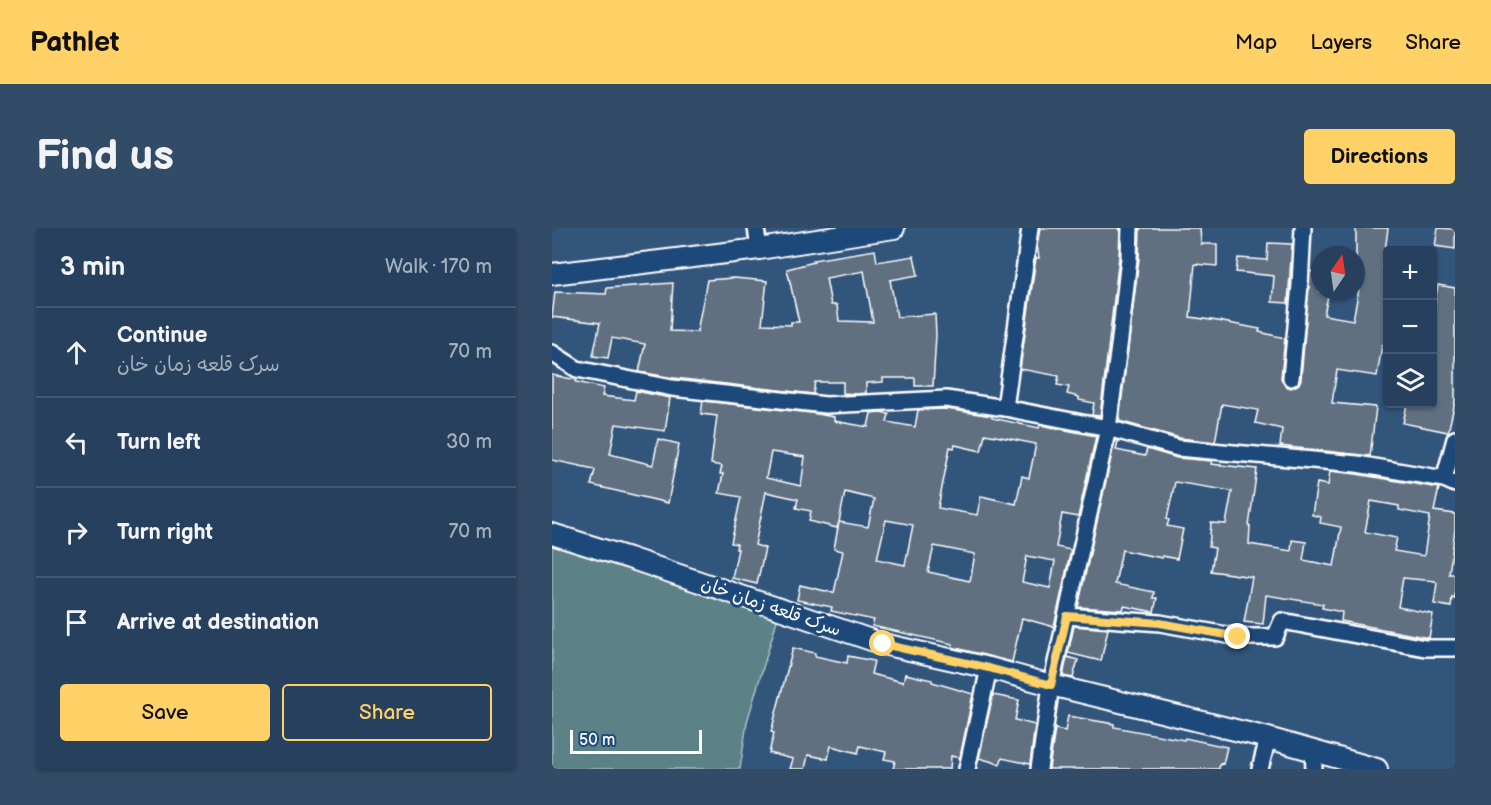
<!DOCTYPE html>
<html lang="en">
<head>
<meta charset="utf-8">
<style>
  :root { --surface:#26405d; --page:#324b66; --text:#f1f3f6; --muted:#a4afbc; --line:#425972; --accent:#ffd166 }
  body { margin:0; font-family:"Balsamiq Sans","Playpen Sans Arabic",sans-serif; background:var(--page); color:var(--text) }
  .controls { position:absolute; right:18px; top:18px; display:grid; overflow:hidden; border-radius:6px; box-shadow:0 2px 4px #0004 }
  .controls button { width:54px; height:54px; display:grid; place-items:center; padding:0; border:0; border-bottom:2px solid var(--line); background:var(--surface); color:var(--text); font:30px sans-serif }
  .compass { position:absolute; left:759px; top:18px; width:54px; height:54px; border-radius:50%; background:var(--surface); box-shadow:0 2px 4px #0004; rotate:13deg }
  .scale { position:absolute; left:18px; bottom:15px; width:132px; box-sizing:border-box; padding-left:6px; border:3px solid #fff; border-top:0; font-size:16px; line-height:21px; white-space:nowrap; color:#fff; -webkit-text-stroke:4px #1f4a7a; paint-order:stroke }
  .stop { position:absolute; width:18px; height:18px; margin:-14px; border:4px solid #ffd166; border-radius:50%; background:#fff }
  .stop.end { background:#ffd166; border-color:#fff; box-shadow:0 2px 6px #0008 }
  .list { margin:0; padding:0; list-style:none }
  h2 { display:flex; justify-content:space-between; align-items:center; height:78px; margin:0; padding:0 24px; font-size:26px }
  h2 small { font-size:20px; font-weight:400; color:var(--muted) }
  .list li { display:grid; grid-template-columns:39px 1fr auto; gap:18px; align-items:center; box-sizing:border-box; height:90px; padding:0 24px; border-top:2px solid var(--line) }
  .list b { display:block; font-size:22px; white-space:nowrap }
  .list p { margin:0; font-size:20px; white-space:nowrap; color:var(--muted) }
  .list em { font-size:20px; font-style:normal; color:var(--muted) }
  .actions { display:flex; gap:12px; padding:18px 24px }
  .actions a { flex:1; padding:14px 0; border:2px solid var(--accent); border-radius:6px; text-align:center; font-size:21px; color:var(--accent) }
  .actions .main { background:var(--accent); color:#111 }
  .icon { flex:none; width:33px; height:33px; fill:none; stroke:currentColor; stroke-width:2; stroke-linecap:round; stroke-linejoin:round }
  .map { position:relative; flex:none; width:903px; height:541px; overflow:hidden; border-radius:6px }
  header { display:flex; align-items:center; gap:36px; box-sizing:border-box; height:84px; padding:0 30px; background:var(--accent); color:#111 }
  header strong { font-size:28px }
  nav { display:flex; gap:33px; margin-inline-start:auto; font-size:21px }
  .intro { display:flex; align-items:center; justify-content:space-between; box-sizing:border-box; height:144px; padding:0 36px }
  h1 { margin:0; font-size:42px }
  .button { padding:15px 27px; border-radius:6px; background:var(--accent); color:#111; font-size:21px; font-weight:700 }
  main { display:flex; gap:36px; padding:0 36px }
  aside { flex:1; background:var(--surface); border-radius:6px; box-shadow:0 2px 4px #0004 }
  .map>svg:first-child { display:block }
</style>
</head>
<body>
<header>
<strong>Pathlet</strong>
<nav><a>Map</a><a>Layers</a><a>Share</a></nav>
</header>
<div class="intro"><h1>Find us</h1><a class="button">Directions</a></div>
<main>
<aside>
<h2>3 min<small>Walk · 170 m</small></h2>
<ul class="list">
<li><svg class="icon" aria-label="ahead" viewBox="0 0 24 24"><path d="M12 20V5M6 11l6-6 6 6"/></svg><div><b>Continue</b><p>سرک قلعه زمان خان</p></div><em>70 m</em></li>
<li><svg class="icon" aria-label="left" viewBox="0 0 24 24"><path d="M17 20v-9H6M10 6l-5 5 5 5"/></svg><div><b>Turn left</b></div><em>30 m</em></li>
<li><svg class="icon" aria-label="right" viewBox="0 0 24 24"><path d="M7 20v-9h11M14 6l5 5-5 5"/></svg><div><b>Turn right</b></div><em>70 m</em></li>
<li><svg class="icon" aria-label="arrive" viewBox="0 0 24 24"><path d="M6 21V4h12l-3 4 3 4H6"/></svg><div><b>Arrive at destination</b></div></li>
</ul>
<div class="actions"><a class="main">Save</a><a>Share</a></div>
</aside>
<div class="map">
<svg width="903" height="541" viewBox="0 0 903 541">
  <rect width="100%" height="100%" fill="#32557c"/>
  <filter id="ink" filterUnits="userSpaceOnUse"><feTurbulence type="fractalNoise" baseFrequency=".0167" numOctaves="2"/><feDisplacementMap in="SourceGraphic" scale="12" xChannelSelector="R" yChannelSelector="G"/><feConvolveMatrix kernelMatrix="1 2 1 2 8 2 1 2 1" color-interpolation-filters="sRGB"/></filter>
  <g filter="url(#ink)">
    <path fill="#5c8187" stroke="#aec0c3" stroke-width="1.5" d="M0,306L228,382L195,494L188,541H0Z"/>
    <g fill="#607080" stroke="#fff" stroke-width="1.5" fill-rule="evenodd">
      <path d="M488,0H568L567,29L548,188L540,187L542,175L527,172V169L515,166L517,159L505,157L507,148L468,141L484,30H487L485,17Z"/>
      <path d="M588,0H648L649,16H665V38L643,36L638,89L666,93L708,101L707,104L733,110L729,150L733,158L739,160L747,156L749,151L758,43L768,45V63H777L772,87L801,92L807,61H804V0H836L831,39H836V118L830,117L825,148L785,142L780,175L824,179L818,228L728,218L730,201L703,195L706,182L670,176L663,214L628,210L567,193L587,31Z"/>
      <path d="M886,0L903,1V21L883,18Z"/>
      <path d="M716,15L740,16L736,75L720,74L722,48L684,44L686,30L715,32Z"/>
      <path d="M323,22L325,34L362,28L366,47L338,52L345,89L383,86L384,107L381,158H363V150H331V154L314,155V165L304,166L291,165V154H263L261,166L122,150L87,144L93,116L60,110L56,130L41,128L48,95L0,89L3,64L54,66L55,60L106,56L121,55L118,103L145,104L155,52L182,50L215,53L210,96L239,97V94H247L235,41L262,34L261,32ZM312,43L321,94L287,93L285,77H279L274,50Z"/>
      <path d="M886,57L903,60V174L896,204L851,195L855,176H880V91Z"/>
      <path d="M0,147L25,152L24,154L52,160L50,168L82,172L84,163L118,170L113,203L64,196L58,226L101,237L106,211L127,216L116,275L39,257L43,242L42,241L0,232Z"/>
      <path d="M151,173L259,185L282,189V193L316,199L319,185L329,184L337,186L335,194L363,199L366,182L394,181L440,188V190L487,200L488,197L544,208L526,289L510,286L504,319L519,322L502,399L470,390L460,434L400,419L401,416L320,398L322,392L279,383L280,379L245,372L248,357L282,365L291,323L282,321L287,294L285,300L257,293L259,283L244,280L246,271L214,264L203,317L213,320L205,356L180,350L186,321H184L185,316L179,315L189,269L167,265L171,246H168L170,238L159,236L165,188L149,186ZM433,206L484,216L477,250L470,248L464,276L429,268L425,287L386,280L398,219L402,220L403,217L429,223ZM219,224L253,229L249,258L214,250ZM293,264L322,271L316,299L287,294ZM334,292L361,297L353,337L325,331ZM382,318L423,326L418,353L376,344ZM475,328L503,333L498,360L470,354Z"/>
      <path d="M563,212L566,213L564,222L593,228L595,221L625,230L660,233L659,236L705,241L697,298H698L697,316L739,323L740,312L754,314L751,332L782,338L789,299L768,295L769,289L760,287L765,255L776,257L778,243L804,246L887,260L882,283L903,286V301L897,346H903V370L900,369L899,379L882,376L885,355L883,354V353L851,350L846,379L881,386L877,410L789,393L790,384L770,380L771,376L714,367L711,396L692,394L700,349L659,343L663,320L657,319L659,295L674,296L680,263L623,254L615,291L617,292L615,298L631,301L625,331L610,328V330L570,322L563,356L602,364L601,370H605L602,384L572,378L571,382L526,379ZM819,273L847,278V282L878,288L872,328L842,323L845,310L813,304Z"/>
      <path d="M522,398L556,401L549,433L516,425Z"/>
      <path d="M241,420L263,425V428L295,435L296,428L322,433L319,446L351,454L353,446L380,452V454L421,466L408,530L399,528L398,541H341L343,533L332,531L334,524L308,518L306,525L279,518L276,531L256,527L253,541H238L241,531L217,525L222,505L219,504Z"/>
      <path d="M515,429L526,432L521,450L511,448Z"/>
      <path d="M441,467L467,472L463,492L483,497L478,536L450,530L448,536L427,530Z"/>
      <path d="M516,488L562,496V499L632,512L633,510L675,519L671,536L668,535L667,541H497L503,501L513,503Z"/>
    </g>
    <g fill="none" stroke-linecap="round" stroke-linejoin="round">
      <defs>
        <g id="minor">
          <path d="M204,0L207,21"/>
          <path d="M0,125L25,141L120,160L274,177L394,171L453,180L556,200L626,220L805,236L892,251L903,256"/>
          <path d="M739,150L748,57L751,0"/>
          <path d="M453,180L478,0"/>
          <path d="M892,251L903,211"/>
          <path d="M515,388L608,395L686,409H723L730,393L873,420H903"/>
          <path d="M761,522L762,541"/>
          <path d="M415,541L437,440"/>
          <path d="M487,541L499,457L556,200L568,111L577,30L578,0"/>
          <path d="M708,541L716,510"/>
        </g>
        <g id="tertiary">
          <path d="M0,46L207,21L342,0"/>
          <path d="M0,306L77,330L331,416L437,440L499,457L716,510L825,541"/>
        </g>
      </defs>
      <use href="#minor" stroke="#fff" stroke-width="20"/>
      <use href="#tertiary" stroke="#fff" stroke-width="24"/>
      <use href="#minor" stroke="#1f4a7a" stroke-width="15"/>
      <use href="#tertiary" stroke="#1f4a7a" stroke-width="20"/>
    </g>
  </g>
  <g fill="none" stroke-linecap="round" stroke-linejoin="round" filter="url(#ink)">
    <path stroke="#ffd166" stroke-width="8" d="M331,416L437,440L499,457L515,388L608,395L686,409"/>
  </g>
  <g text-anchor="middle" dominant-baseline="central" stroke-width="6" stroke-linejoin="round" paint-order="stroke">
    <g font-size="18" fill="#fff" stroke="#1f4a7a">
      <text transform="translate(219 379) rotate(19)">سرک قلعه زمان خان</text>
    </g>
  </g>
</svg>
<div class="controls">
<button>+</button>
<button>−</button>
<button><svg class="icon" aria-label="layers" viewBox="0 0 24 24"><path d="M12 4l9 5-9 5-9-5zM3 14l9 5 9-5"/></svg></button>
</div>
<svg class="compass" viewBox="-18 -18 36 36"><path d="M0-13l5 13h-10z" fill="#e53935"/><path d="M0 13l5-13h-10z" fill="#a4afbc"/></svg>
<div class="scale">50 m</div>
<div class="stop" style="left:331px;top:416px"></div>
<div class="stop end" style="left:686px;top:409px"></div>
</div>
</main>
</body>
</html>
